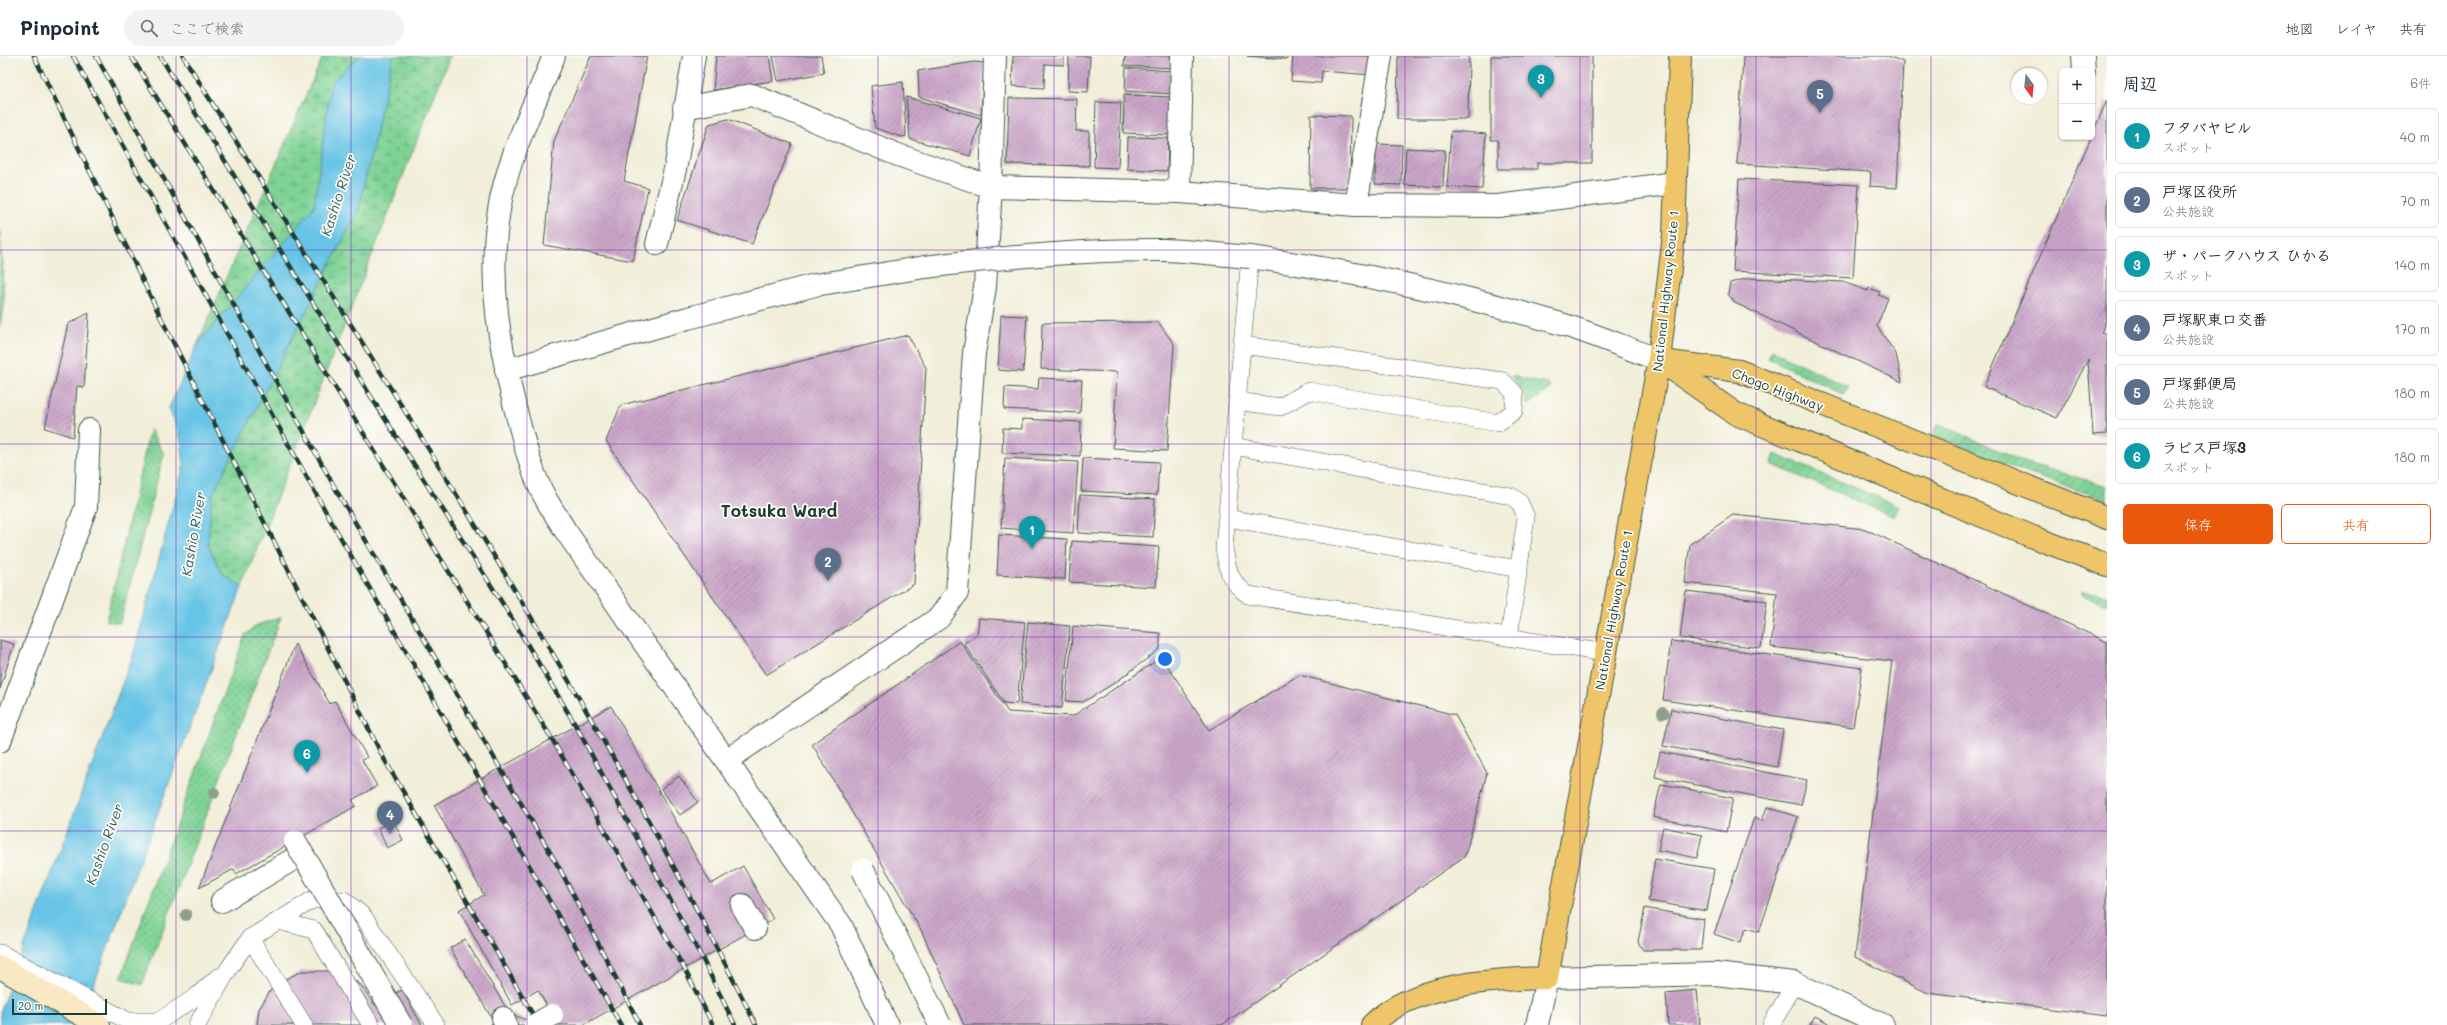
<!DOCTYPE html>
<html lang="ja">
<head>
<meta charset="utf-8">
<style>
  :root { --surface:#fff; --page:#f2f2f3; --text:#1f2937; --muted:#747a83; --line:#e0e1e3; --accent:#ea580c }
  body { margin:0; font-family:Mali,"Klee One",sans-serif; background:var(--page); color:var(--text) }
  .controls { position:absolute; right:12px; top:12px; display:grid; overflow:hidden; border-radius:6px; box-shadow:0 1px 3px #0004 }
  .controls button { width:36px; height:36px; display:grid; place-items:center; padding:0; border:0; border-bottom:1px solid var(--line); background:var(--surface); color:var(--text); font:20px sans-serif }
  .compass { position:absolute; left:2011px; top:12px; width:36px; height:36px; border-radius:50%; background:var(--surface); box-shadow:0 1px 3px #0004; rotate:165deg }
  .scale { position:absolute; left:12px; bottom:10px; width:95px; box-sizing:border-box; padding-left:4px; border:2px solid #1f3d34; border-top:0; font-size:11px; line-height:14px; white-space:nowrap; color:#1f3d34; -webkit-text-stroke:3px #fdfcf7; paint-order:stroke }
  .you { position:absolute; left:1165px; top:603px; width:14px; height:14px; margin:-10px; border:3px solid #fff; border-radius:50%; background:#1a73e8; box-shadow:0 0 0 6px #1a73e833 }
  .badge { display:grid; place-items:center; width:26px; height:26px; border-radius:50%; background:var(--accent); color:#fff; font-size:13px; font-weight:700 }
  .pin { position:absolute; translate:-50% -33px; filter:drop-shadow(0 1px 2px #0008) }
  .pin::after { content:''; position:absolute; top:21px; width:14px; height:12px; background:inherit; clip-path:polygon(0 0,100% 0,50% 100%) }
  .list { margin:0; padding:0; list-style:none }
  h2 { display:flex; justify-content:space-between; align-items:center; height:52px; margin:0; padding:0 16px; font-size:17px }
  h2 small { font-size:13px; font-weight:400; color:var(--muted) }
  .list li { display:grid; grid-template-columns:26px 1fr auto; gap:12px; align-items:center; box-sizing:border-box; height:56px; margin:0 8px 8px; padding:0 8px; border:1px solid var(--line); border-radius:6px }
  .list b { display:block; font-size:15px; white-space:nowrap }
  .list p { margin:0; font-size:13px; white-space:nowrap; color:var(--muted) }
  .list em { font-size:13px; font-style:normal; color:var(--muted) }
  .actions { display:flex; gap:8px; padding:12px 16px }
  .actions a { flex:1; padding:9px 0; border:1px solid var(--accent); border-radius:6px; text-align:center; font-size:14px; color:var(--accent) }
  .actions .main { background:var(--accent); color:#fff }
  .icon { flex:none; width:22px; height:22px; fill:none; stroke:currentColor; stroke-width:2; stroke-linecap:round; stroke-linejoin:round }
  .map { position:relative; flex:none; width:2107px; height:969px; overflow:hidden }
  header { display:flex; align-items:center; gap:24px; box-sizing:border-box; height:56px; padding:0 20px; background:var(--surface); border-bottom:1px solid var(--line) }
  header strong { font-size:19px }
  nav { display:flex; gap:22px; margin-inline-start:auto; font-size:14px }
  .search { width:280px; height:36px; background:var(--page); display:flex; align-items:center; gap:10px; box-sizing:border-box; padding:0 14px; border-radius:22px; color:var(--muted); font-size:15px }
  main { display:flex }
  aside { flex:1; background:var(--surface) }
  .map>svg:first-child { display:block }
</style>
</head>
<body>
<header>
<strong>Pinpoint</strong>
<div class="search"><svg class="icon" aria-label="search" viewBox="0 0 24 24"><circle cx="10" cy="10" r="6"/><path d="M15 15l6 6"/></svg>ここで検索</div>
<nav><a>地図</a><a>レイヤ</a><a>共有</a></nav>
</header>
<main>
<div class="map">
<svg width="2107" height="969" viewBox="0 0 2107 969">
  <defs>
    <pattern id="grass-dots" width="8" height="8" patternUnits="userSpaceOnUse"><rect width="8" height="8" fill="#80d396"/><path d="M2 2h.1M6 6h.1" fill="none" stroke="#68ac7b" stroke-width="1.8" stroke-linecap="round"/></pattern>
    <pattern id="wetland-marsh" width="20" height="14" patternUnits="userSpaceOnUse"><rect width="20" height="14" fill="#80d396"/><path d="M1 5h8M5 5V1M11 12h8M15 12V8" fill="none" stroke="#68ac7b"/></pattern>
    <pattern id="garden-furrows" width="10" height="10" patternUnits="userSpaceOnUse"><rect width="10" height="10" fill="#80d396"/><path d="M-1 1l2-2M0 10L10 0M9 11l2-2" fill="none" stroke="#68ac7b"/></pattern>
    <pattern id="building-hatch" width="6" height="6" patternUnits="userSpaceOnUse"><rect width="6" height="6" fill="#cba5c9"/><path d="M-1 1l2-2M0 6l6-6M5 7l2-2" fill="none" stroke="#a488a4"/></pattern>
  </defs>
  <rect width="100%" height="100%" fill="#fdfcf7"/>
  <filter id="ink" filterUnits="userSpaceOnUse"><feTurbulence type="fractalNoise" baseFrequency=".025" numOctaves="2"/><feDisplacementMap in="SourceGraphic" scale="8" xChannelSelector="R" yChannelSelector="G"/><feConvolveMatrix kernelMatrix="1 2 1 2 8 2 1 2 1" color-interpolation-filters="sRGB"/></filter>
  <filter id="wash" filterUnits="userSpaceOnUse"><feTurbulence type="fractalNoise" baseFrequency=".012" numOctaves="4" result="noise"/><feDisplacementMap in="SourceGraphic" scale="16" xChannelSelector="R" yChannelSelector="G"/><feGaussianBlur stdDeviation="0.9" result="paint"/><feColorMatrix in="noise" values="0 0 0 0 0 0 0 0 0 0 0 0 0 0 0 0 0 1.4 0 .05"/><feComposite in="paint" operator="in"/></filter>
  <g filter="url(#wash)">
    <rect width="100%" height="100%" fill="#f1eed9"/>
    <g fill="url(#grass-dots)" stroke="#508865">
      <path d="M150,373L164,398L120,567L106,565Z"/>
      <path d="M281,561L142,929L121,922L245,579L257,569Z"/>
    </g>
    <g fill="url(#wetland-marsh)" stroke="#508865">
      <path d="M323,0H359L331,27L314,152L197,289Z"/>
      <path d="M393,0H450L242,531L222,518L208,488L212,439L359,152Z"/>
    </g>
    <g fill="url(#garden-furrows)" stroke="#508865">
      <path d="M0,173L4,244L0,270Z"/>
      <path d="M1772,294L1848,331L1844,339L1768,302Z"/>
      <path d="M1511,320L1548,328L1552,332L1527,349L1525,338Z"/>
      <path d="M1937,367L2024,406L2107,430V444L2016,413L1933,379Z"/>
      <path d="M1775,398L1899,450L1894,461L1771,408Z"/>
      <path d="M2082,535L2107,539V548L2082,539Z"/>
    </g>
    <path fill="#68c4e6" stroke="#44808d" d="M359,0H393L359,152L212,439L208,489L222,518L242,531L79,969H0V956L134,596L184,409L181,384L169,352L197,289L314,151L331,27Z"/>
    <g id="blocks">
      <g fill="url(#building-hatch)">
        <path d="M591,0H647L624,125L648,132L633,205L544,189L554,85Z"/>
        <path d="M716,0H769L773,25L713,34Z"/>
        <path d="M773,0H821L824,17L778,25Z"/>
        <path d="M1013,0H1064V9L1045,8L1044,32L1012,30Z"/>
        <path d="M1069,0H1090L1088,36L1068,35Z"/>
        <path d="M1125,0H1176V12L1124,10Z"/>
        <path d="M1247,0H1287V3Z"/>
        <path d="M1293,0H1372L1371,19L1322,15L1321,27L1291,25Z"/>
        <path d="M1398,0H1469L1468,63H1397Z"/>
        <path d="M1491,0H1592V107H1537V113H1498V84H1491Z"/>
        <path d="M1743,0H1888L1903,6L1897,132L1870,130L1871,116L1737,108Z"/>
        <path d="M974,6L984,7L981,59L919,41L918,15Z"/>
        <path d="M1126,12L1174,15L1172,38L1125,35Z"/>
        <path d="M903,26L906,80L902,81L875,72L871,30Z"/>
        <path d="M1124,39L1172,41L1170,79L1123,77Z"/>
        <path d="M906,41L981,62L970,100L910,83Z"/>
        <path d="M1009,42L1077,43L1076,75H1089V110L1007,108Z"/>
        <path d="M2107,44V262L2101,277H2107V378L2093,379L2088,304L2057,362L1984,331Z"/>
        <path d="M1096,46L1121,47L1118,112L1094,111Z"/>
        <path d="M1311,59L1351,60L1350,132H1310Z"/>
        <path d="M728,63L792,88L752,188L677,164L709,68Z"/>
        <path d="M1451,75L1486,78L1482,133L1447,131Z"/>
        <path d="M1128,81L1168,82L1167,115L1127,113Z"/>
        <path d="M1376,88L1402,89L1401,129L1375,128Z"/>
        <path d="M1406,92L1445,94L1443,131L1404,129Z"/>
        <path d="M1739,123L1859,129L1853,222L1733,215Z"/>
        <path d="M1749,222L1843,226L1868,235L1869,232L1880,236L1878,239L1888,242L1877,270L1896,298L1902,326L1735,247L1728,238L1730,227Z"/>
        <path d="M89,257L84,331L77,330L73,381L45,372L68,268Z"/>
        <path d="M1001,259L1027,260L1023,316L998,314Z"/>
        <path d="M1158,266L1174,288L1167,395L1113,392L1117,316L1041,313L1042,267Z"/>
        <path d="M908,279L926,312L914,528L766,619L606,385L621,349Z"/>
        <path d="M1039,322L1082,324L1080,357L1004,353L1005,331L1038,333Z"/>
        <path d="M1022,363L1081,366L1080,400L1002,397L1003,372L1022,373Z"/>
        <path d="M1005,402L1078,406L1073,477L1001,472Z"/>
        <path d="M1083,402L1159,406L1157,439L1081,435Z"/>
        <path d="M1080,439L1155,443L1153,481L1078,477Z"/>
        <path d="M1733,459L1865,473L2107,586V960L1928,937L1855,901L1892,605L1771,591L1777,537L1685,527L1690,488Z"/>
        <path d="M999,479L1067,483L1065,523L997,519Z"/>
        <path d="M1072,485L1159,491L1156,531L1069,526Z"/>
        <path d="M1686,535L1767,545L1761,592L1680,582Z"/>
        <path d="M979,562L1025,566L1017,648L1004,647L964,587L977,579Z"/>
        <path d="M1028,566L1070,570L1062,652L1020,648Z"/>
        <path d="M1073,570L1160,577V593L1116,626L1083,646L1066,645Z"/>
        <path d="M0,584L14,588L0,633Z"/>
        <path d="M960,585L1008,656L1073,660L1162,601L1209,674L1299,619L1455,659L1487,717L1465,800L1222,969H964L921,874L812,688Z"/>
        <path d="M1671,585L1862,612L1853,671L1663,644Z"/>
        <path d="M295,588L330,648L335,645L367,701L362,704L377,730L352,744L356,750L236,818L234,813L199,832Z"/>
        <path d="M611,650L711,828L743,810L773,863L583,969H558L538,934L512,949L459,854L484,839L434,749Z"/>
        <path d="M1671,653L1783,674L1777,711L1663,690Z"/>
        <path d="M1660,696L1807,724L1801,749L1655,721Z"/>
        <path d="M679,720L698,746L680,759L661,733Z"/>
        <path d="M1661,728L1733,742L1726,776L1653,761Z"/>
        <path d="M1767,751L1798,761L1759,876L1746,872L1740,887L1714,878L1754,762L1762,765Z"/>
        <path d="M393,764L403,784L387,792L378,772Z"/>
        <path d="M1663,771L1702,779L1697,802L1658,794Z"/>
        <path d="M303,786L391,939L402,934L422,969H257L259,953L274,929L302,915H334L360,928L375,949L379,946L296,810Z"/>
        <path d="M1655,803L1714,813L1707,855L1648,845Z"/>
        <path d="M1645,852L1704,863L1701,894H1643L1638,886Z"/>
        <path d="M465,883L509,957L538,969H490L494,966L450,892Z"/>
        <path d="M1697,934L1700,969H1668L1666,937Z"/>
        <path d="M1815,960L1832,969H1810Z"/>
      </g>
    </g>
  </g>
  <g filter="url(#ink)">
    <use href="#blocks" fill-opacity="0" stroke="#3e584d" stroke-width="1"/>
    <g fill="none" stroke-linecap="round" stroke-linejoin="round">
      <defs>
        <g id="service">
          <path d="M1250,201L1224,492C1228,515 1229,525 1248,539L1605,597"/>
          <path d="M1237,345L1280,351L1309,335L1498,367L1514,355L1515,338L1503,325L1242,289"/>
          <path d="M1233,390L1511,440L1520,447L1526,461L1509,581"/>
          <path d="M1227,462L1519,513"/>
          <path d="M278,865L314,874L371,969"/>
          <path d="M250,882L304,969"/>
          <path d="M0,897L128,965H159L196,941L218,921"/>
          <path d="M197,969L229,912L250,882L314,843L344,844L363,860L436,969"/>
          <path d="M1771,969L1795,927"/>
        </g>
        <g id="pedestrian">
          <path d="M222,845L302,798"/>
          <path d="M742,849L755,872"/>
          <path d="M503,962L506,969"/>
        </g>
        <g id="minor">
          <path d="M2083,0L2084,15"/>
          <path d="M684,52L752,39L898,99L991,131L1179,136L1356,149L1498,150L1675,127"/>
          <path d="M991,131L995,0"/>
          <path d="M1179,136L1182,0"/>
          <path d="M1356,149L1381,0"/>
          <path d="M657,188L676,109L694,0"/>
          <path d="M0,685L86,451L89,374"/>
          <path d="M1547,922L1715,918L1795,927L1883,969"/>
        </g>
        <g id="tertiary">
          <path d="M554,0C534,50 508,100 499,154C487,226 500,293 518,363C525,389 532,419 546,443C552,454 559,464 565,474L841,869L887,969"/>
          <path d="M1250,201C1352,215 1452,236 1551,265C1588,275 1623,291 1659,304"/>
          <path d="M506,314L688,262L815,229L925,211"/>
          <path d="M727,704L939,562L957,537L974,297L985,231L991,131"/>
          <path d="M1537,969L1547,922"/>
        </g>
        <path id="secondary" d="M0,911L99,969"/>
        <g id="primary">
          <path d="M1659,304L1736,358L2033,481L2107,509"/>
          <path d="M1662,305L1739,315L2107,462"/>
        </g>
        <path id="trunk" d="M1372,969C1410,928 1494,923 1547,922L1659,304L1674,179L1680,0"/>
      </defs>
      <use href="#service" stroke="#3e584d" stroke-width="18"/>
      <use href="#pedestrian" stroke="#3e584d" stroke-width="24"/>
      <use href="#minor" stroke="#3e584d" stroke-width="24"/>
      <use href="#tertiary" stroke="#3e584d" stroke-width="24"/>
      <use href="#secondary" stroke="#3e584d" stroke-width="24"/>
      <use href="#primary" stroke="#3e584d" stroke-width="24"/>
      <use href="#trunk" stroke="#3e584d" stroke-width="24"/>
      <use href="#service" stroke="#fff" stroke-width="17"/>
      <use href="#pedestrian" stroke="#fff" stroke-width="22"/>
      <use href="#minor" stroke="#fff" stroke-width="22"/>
      <use href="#tertiary" stroke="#fff" stroke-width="22"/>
      <use href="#secondary" stroke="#f8e8c3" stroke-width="22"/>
      <use href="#primary" stroke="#eec569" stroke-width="22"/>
      <use href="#trunk" stroke="#eec569" stroke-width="22"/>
      <defs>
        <g id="rail">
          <path d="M34,0L162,264L383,701L539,969"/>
          <path d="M73,0L331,465L621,969"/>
          <path d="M96,0L339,439L561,815L640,969"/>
          <path d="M131,0L552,683L684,912L713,969"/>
          <path d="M160,0L375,347L508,556L576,670L702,902L735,969"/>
          <path d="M183,0C380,319 589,632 756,969"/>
        </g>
      </defs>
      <use href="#rail" stroke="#1f3d34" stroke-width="4.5"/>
      <use href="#rail" stroke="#fdfcf7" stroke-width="3" stroke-dasharray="9" stroke-linecap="butt"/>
      <defs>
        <g id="pedestrian-bridge">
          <path d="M295,785L401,969"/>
          <path d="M863,814L940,969"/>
          <path d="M535,969L552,959"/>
        </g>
        <path id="tertiary-bridge" d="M925,211C1004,201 1084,193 1165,194C1193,195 1222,199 1250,201"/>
      </defs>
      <use href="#pedestrian-bridge" stroke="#3e584d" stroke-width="24" stroke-linecap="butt"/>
      <use href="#tertiary-bridge" stroke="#3e584d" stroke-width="24" stroke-linecap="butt"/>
      <use href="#pedestrian-bridge" stroke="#fff" stroke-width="22"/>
      <use href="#tertiary-bridge" stroke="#fff" stroke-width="22"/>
    </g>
    <g fill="#8ba18b">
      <circle cx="1663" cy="657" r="6"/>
      <circle cx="214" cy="737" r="6"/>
      <circle cx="186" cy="859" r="6"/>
    </g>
  </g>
  <path fill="none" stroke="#7b2cbf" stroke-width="1" stroke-opacity="0.55" d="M176,0V969M351,0V969M527,0V969M702,0V969M878,0V969M1054,0V969M1229,0V969M1405,0V969M1580,0V969M1756,0V969M1931,0V969M0,194H2107M0,388H2107M0,581H2107M0,775H2107"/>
  <g text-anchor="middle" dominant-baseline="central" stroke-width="3.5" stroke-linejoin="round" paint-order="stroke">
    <g font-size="13" fill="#1f3d34" stroke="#fdfcf7">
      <text transform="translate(1665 235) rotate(-84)">National Highway Route 1</text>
      <text transform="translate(1778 333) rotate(21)">Chogo Highway</text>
      <text transform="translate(1613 554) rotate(-80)">National Highway Route 1</text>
    </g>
    <g font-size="14" font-style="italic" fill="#315f60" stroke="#fdfcf7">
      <text transform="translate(338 139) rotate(-72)">Kashio River</text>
      <text transform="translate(193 478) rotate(-80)">Kashio River</text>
      <text transform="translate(104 788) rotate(-70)">Kashio River</text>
    </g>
    <g font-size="17" font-weight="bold" fill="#1f3d34" stroke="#fdfcf7">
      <text x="779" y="454">Totsuka Ward</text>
    </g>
  </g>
</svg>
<div class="controls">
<button>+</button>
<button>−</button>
</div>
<svg class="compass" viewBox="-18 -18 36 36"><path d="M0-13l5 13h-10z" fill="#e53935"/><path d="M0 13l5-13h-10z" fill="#747a83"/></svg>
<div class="scale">20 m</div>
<div class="you"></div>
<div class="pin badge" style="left:1032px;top:493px;background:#0f9aa8">1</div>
<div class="pin badge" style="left:828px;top:525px;background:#5c6f8a">2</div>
<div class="pin badge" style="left:1541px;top:42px;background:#0f9aa8">3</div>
<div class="pin badge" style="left:390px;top:778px;background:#5c6f8a">4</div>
<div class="pin badge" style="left:1820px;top:57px;background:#5c6f8a">5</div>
<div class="pin badge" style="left:307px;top:717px;background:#0f9aa8">6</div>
</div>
<aside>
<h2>周辺<small>6件</small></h2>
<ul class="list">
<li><span class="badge" style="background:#0f9aa8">1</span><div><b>フタバヤビル</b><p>スポット</p></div><em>40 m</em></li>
<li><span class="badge" style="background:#5c6f8a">2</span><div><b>戸塚区役所</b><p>公共施設</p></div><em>70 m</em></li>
<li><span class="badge" style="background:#0f9aa8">3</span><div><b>ザ・パークハウス ひかる</b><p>スポット</p></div><em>140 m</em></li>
<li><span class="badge" style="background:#5c6f8a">4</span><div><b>戸塚駅東口交番</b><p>公共施設</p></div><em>170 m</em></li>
<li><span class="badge" style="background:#5c6f8a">5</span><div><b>戸塚郵便局</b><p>公共施設</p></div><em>180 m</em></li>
<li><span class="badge" style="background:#0f9aa8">6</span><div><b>ラピス戸塚3</b><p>スポット</p></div><em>180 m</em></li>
</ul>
<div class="actions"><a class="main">保存</a><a>共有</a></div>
</aside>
</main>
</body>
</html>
